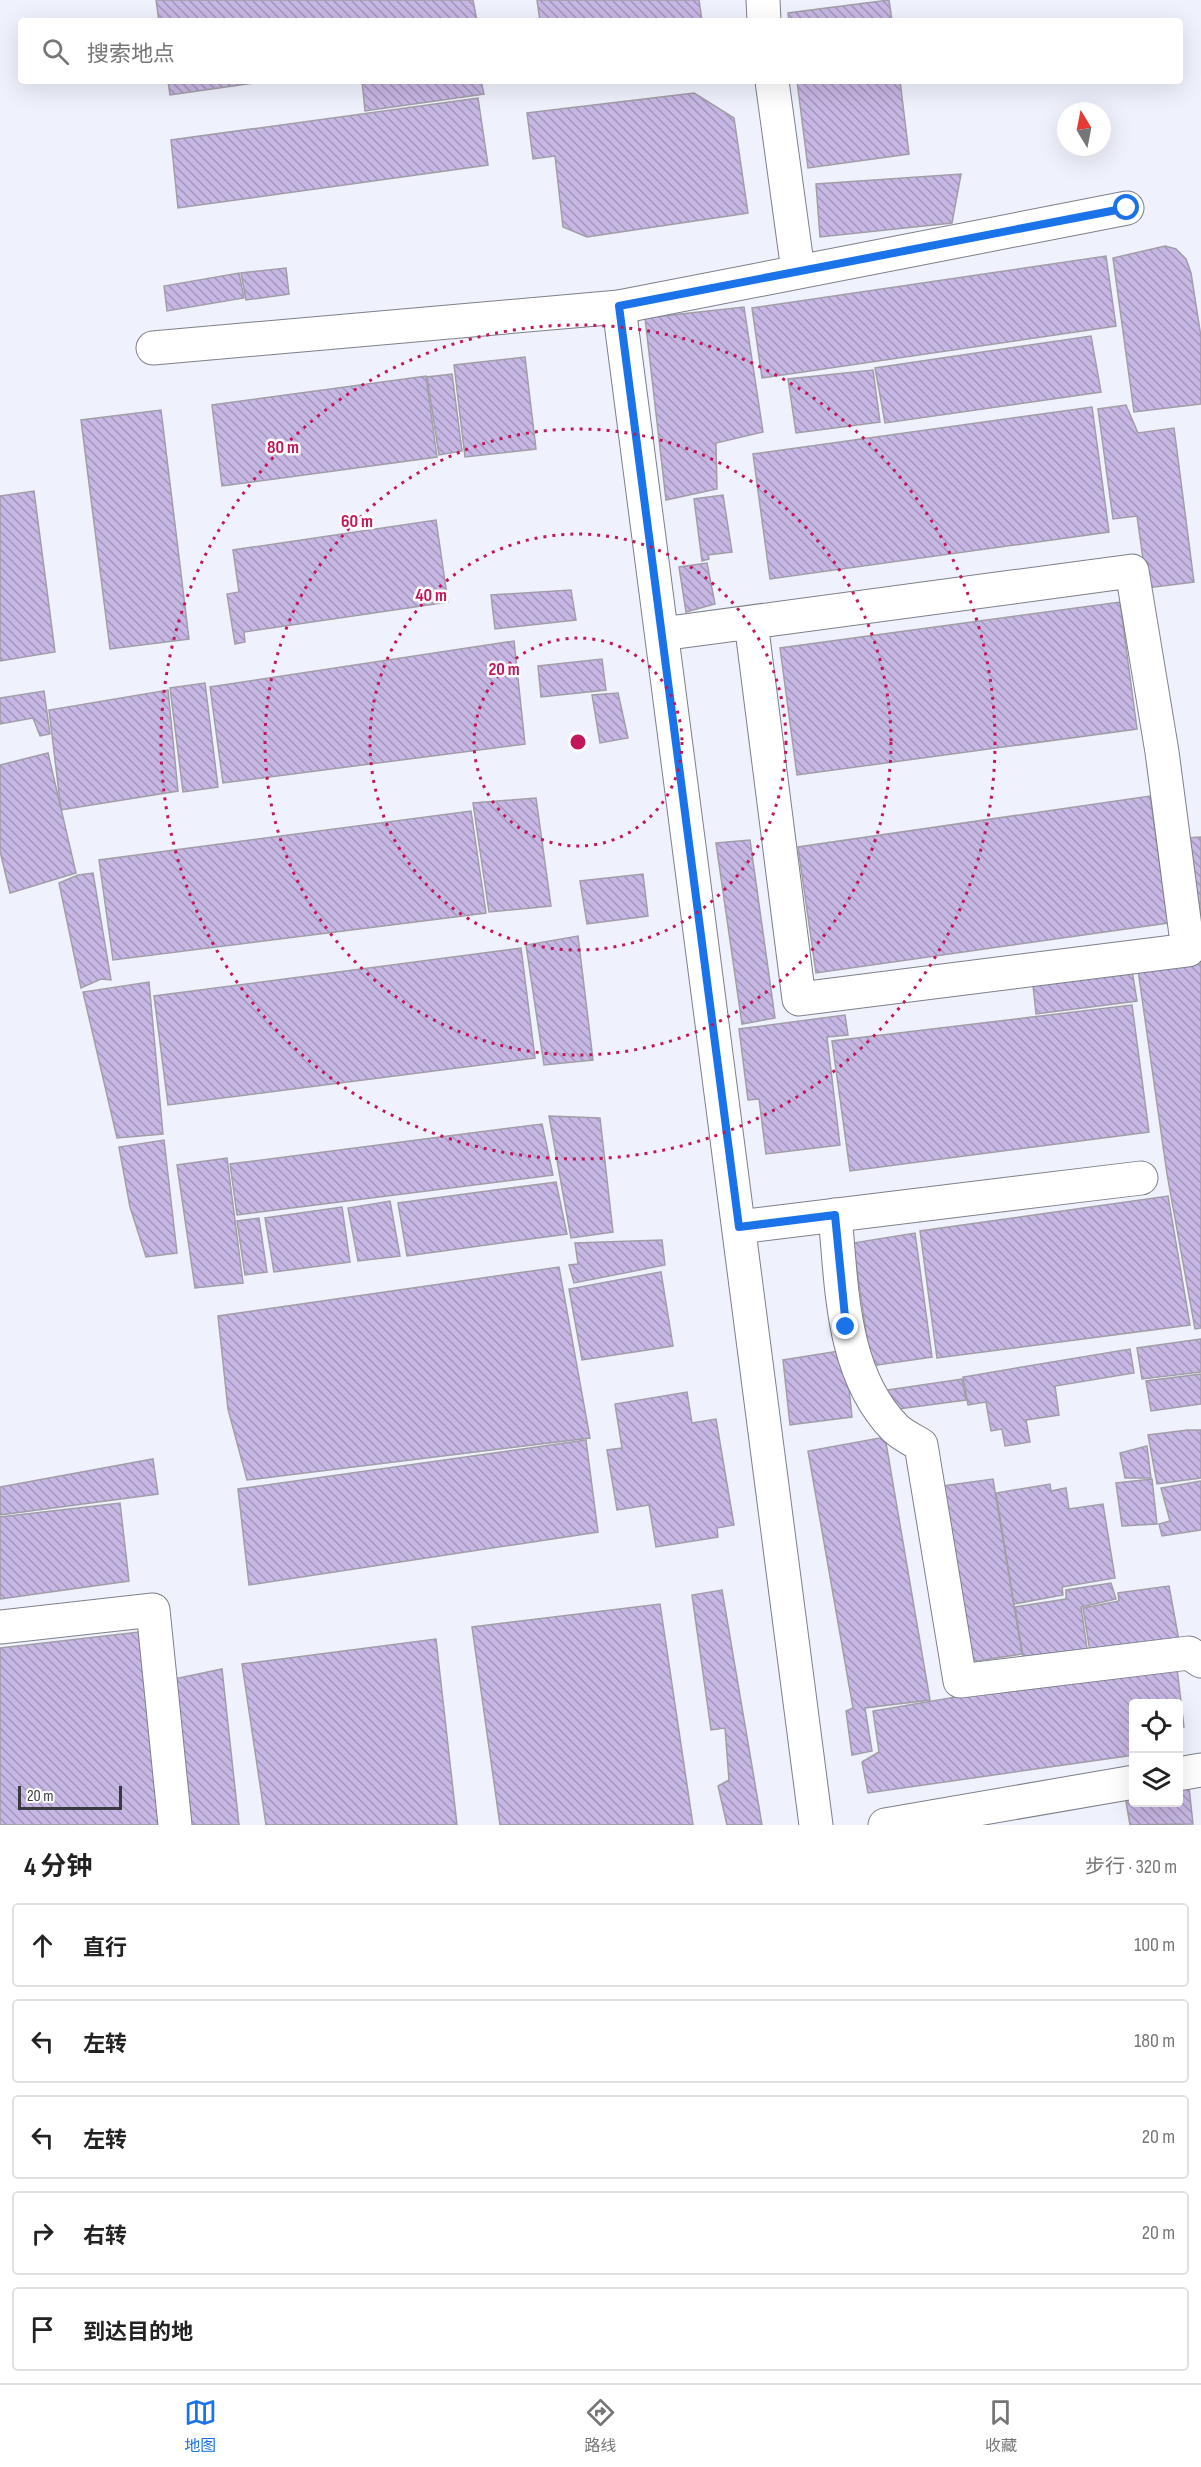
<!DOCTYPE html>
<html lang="zh">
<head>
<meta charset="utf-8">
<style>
  :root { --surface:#fff; --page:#f6f6f6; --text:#222; --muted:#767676; --line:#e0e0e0; --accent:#1a73e8 }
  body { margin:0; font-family:"Sofia Sans Condensed","Noto Sans SC",sans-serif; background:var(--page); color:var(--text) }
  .controls { position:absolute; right:18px; bottom:18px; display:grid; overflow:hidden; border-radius:6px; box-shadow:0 6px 24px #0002 }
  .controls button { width:54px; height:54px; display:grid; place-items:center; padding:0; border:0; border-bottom:2px solid var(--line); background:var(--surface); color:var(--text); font:30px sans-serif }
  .compass { position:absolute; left:1057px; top:102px; width:54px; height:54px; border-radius:50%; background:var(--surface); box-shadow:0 6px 24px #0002; rotate:350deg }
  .scale { position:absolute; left:18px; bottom:15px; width:104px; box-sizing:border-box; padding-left:6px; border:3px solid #393a3f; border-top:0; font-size:16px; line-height:21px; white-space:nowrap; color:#393a3f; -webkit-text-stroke:4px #fff; paint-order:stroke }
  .stop { position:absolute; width:18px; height:18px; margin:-14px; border:4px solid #1a73e8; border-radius:50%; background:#fff }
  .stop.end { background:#1a73e8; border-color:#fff; box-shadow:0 2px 6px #0008 }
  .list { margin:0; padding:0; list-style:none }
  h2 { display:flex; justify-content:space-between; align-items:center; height:78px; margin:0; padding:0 24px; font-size:26px }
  h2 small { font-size:20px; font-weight:400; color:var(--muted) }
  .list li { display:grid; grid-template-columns:39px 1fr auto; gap:18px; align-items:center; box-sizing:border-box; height:84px; margin:0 12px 12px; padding:0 12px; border:2px solid var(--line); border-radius:6px }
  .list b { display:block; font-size:22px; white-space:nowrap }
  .list em { font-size:20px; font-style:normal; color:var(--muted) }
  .icon { flex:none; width:33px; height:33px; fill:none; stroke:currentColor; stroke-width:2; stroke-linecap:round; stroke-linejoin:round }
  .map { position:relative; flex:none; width:1201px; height:1825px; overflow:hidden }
  .search { position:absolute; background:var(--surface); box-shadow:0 6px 24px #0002; left:18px; right:18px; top:18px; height:66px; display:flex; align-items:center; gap:15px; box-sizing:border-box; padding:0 21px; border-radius:6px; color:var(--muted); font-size:22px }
  .sheet { height:558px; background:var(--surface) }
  nav { display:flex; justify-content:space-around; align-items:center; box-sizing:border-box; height:84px; border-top:2px solid var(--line); background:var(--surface); font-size:16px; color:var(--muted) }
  nav a { display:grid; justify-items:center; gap:3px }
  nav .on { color:var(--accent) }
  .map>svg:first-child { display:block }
</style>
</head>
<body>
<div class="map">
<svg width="1201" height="1825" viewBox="0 0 1201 1825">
  <defs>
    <pattern id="building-back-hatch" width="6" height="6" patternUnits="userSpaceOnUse" patternTransform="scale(1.5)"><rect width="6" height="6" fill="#c7b7e4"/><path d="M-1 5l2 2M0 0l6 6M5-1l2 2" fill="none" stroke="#a396ba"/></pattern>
  </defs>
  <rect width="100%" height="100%" fill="#eff2fd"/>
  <g fill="url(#building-back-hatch)" stroke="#a29ea8" stroke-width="1.5">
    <path d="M156,0H473L477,21H159Z"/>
    <path d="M537,0H699L702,21H540Z"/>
    <path d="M889,0L892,21H789L788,13Z"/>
    <path d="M168,81H269L170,95Z"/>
    <path d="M362,81H481L484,94L365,111Z"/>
    <path d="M797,81H900L909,154L808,168Z"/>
    <path d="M694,93L734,118L748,213L587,237L563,227L555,156L533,159L527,113Z"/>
    <path d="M478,98L488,165L178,208L171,140Z"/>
    <path d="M961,174L952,223L820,237L816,184Z"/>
    <path d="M1165,246L1176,249L1186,259L1191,273L1201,337V404L1134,412L1113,258Z"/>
    <path d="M1106,256L1116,326L762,378L752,308Z"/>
    <path d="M286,268L289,294L246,300L241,273Z"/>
    <path d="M239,273L244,298L167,311L164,286Z"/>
    <path d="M744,307L763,432L716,443L717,489L666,500L645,318Z"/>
    <path d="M1091,336L1101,392L885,423L875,368Z"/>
    <path d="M525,357L536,449L465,457L454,365Z"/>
    <path d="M873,370L880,422L796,433L788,379Z"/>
    <path d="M452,374L462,451L439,455L427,377Z"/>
    <path d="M426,376L437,457L222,486L212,405Z"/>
    <path d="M1126,405L1138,433L1174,428L1194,582L1147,588L1137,516L1113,519L1098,409Z"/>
    <path d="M1092,407L1109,532L770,579L753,454Z"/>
    <path d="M161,410L189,639L110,649L81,420Z"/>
    <path d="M34,491L55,652L0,661V496Z"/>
    <path d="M723,495L732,552L708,555L709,559L702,561L694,499Z"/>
    <path d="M436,520L448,602L244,632L245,642L235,644L227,594L239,592L233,550Z"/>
    <path d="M707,563L715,604L686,612L679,567Z"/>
    <path d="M571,590L576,620L495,629L491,595Z"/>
    <path d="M1120,602L1137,729L797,775L780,648Z"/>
    <path d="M514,641L525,744L223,783L210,687Z"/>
    <path d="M602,659L606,690L541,697L538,666Z"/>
    <path d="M205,683L218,787L183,792L170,688Z"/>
    <path d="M168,690L178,791L61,810L49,710Z"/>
    <path d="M44,691L50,734L40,736L33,718L0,724V698Z"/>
    <path d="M618,693L628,738L600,743L592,695Z"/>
    <path d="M48,753L76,873L10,893L0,851V765Z"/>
    <path d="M1150,796L1168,923L816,973L798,847Z"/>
    <path d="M536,798L551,906L489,912L473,803Z"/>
    <path d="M471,811L486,913L113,960L99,860Z"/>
    <path d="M1201,837V937L1187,838Z"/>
    <path d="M750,840L775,1018L742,1024L716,843Z"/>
    <path d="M93,873L111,980L101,979L81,988L59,883L78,875Z"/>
    <path d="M643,874L648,916L587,924L580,881Z"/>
    <path d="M578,936L593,1060L544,1065L526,945Z"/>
    <path d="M521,948L535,1058L168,1105L154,996Z"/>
    <path d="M1201,961V1328L1195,1329L1167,1174L1138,970Z"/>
    <path d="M1131,964L1137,1001L1036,1014L1032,976Z"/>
    <path d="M149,982L163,1134L117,1138L83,992Z"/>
    <path d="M1132,1005L1149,1132L850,1171L832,1041Z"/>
    <path d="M845,1015L848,1035L827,1037L840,1145L766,1154L759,1099L748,1100L739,1029Z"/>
    <path d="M549,1116L600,1118L613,1232L571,1238Z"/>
    <path d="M542,1124L553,1175L237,1215L230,1164Z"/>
    <path d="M164,1140L177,1253L146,1257L130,1207L119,1147Z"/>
    <path d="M227,1158L243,1283L195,1288L177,1165Z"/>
    <path d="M556,1182L567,1234L407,1256L398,1203Z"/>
    <path d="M1168,1196L1190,1325L937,1358L920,1231Z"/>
    <path d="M390,1201L400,1256L358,1261L348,1208Z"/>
    <path d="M342,1207L350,1262L274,1272L265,1218Z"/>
    <path d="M259,1218L267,1272L245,1275L237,1221Z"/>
    <path d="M915,1233L932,1357L871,1366L853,1243Z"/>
    <path d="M662,1240L665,1265L574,1283L569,1265L578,1264L575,1243Z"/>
    <path d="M559,1267L590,1438L247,1480L228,1409L218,1316Z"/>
    <path d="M661,1272L673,1346L582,1360L569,1289Z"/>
    <path d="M1201,1339V1372L1142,1379L1137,1348Z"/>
    <path d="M1130,1349L1134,1373L1055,1386L1059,1415L1026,1420L1030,1442L1005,1446L1002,1429L991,1431L986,1402L968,1405L963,1377Z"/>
    <path d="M845,1350L852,1417L790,1425L783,1360Z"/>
    <path d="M1201,1374V1404L1151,1411L1146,1381Z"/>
    <path d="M962,1379L966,1400L891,1410L888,1390Z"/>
    <path d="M687,1392L692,1423L716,1419L734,1525L717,1528L718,1537L656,1547L649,1505L617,1510L607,1450L622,1448L615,1404Z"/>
    <path d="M1188,1430H1201V1478L1157,1484L1148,1435Z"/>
    <path d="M885,1437L930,1700L865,1708L872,1751L852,1755L846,1711L853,1708L808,1451Z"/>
    <path d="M586,1440L598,1532L249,1585L238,1489Z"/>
    <path d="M1147,1446L1151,1478H1125L1120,1453Z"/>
    <path d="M153,1459L158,1494L0,1515V1487Z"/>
    <path d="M993,1479L1022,1654L971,1662L943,1486Z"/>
    <path d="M1152,1479L1157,1524L1122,1526L1116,1483Z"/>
    <path d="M1201,1481V1530L1162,1536L1159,1524L1170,1521L1161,1488Z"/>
    <path d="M1050,1484L1051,1491L1066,1488L1069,1509L1103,1504L1115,1578L1062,1587L1063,1595L1014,1604L996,1493Z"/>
    <path d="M120,1503L129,1581L0,1599V1517Z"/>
    <path d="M1111,1583L1116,1599L1081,1607L1088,1655L1024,1663L1015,1607L1066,1599V1590Z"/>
    <path d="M1169,1586L1180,1646L1091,1658L1083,1608L1119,1601L1118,1593Z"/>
    <path d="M722,1590L762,1825H727L718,1786L729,1780L725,1728L711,1730L692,1595Z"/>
    <path d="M660,1604L693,1825H500L472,1627Z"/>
    <path d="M139,1632L162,1825H0V1648Z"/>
    <path d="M436,1639L457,1825H266L242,1664Z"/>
    <path d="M1163,1662L1177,1668L1184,1727H1178V1704H1134V1755L868,1793L862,1762L879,1752L873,1711Z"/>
    <path d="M222,1669L239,1825H189L169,1680Z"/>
    <path d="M1189,1787L1193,1824L1130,1825L1125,1796L1134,1795V1802H1178V1789Z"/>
  </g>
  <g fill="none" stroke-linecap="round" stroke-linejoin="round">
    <defs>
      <g id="minor">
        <path d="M763,0L764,21"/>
        <path d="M772,81L798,271"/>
        <path d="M619,307L816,1825"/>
        <path d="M153,348L619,307L1127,208"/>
        <path d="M669,633L1132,571L1162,752L1188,950L799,999L751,622"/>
        <path d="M835,1215C842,1286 841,1373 895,1428C902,1435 913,1440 921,1445L960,1681L1189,1653L1201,1661"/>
        <path d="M739,1227L1141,1178"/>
        <path d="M0,1627L153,1610L175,1825"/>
        <path d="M1178,1774L1201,1770"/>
        <path d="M885,1825L1134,1782"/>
      </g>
    </defs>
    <use href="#minor" stroke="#7d7f89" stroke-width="35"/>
    <use href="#minor" stroke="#fff" stroke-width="33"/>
  </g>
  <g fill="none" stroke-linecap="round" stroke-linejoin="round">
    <path stroke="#1a73e8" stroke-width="8" d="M846,1327L835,1215L739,1227L619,306L1127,208"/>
  </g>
  <g fill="none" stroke="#c2185b" stroke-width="3" stroke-dasharray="3 6">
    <circle cx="578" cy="742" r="104"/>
    <circle cx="578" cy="742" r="208"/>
    <circle cx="578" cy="742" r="313"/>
    <circle cx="578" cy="742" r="417"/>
  </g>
  <circle cx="578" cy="742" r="9" fill="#c2185b" stroke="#fff" stroke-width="3"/>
  <g font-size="18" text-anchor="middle" font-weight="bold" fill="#c2185b" stroke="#fff" stroke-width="5" stroke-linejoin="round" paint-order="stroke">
    <text x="283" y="453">80 m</text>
    <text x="357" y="527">60 m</text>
    <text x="431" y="601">40 m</text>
    <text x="504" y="675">20 m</text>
  </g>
</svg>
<div class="controls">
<button><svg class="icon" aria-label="locate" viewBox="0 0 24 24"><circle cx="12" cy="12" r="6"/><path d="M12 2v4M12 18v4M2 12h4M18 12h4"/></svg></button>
<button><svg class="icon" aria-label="layers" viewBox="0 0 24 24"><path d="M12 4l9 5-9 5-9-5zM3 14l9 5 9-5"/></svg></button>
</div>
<svg class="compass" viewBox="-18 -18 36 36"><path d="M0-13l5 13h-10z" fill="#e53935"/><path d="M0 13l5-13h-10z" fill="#767676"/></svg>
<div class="scale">20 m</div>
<div class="stop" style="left:1127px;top:208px"></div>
<div class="stop end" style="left:846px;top:1327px"></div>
<div class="search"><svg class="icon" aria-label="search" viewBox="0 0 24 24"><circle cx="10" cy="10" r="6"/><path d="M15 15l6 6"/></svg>搜索地点</div>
</div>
<section class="sheet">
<h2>4 分钟<small>步行 · 320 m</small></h2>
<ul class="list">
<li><svg class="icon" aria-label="ahead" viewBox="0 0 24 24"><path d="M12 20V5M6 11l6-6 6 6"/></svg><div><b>直行</b></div><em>100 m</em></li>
<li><svg class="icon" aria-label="left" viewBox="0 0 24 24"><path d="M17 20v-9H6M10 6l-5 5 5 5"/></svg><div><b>左转</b></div><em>180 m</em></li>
<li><svg class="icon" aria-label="left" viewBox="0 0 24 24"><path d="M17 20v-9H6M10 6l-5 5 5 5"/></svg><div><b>左转</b></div><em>20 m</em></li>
<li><svg class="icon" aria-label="right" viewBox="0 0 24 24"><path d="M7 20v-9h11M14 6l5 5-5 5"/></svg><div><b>右转</b></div><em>20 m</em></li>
<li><svg class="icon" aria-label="arrive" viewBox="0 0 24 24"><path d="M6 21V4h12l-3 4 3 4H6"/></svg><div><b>到达目的地</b></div></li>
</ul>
</section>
<nav>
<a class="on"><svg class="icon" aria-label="map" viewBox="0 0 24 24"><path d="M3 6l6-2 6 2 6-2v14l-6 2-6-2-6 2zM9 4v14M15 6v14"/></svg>地图</a>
<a><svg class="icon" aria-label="directions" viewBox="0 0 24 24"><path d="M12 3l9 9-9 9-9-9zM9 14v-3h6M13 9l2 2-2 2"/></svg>路线</a>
<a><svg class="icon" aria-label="saved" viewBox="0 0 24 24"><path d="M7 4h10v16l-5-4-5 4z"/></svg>收藏</a>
</nav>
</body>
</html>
